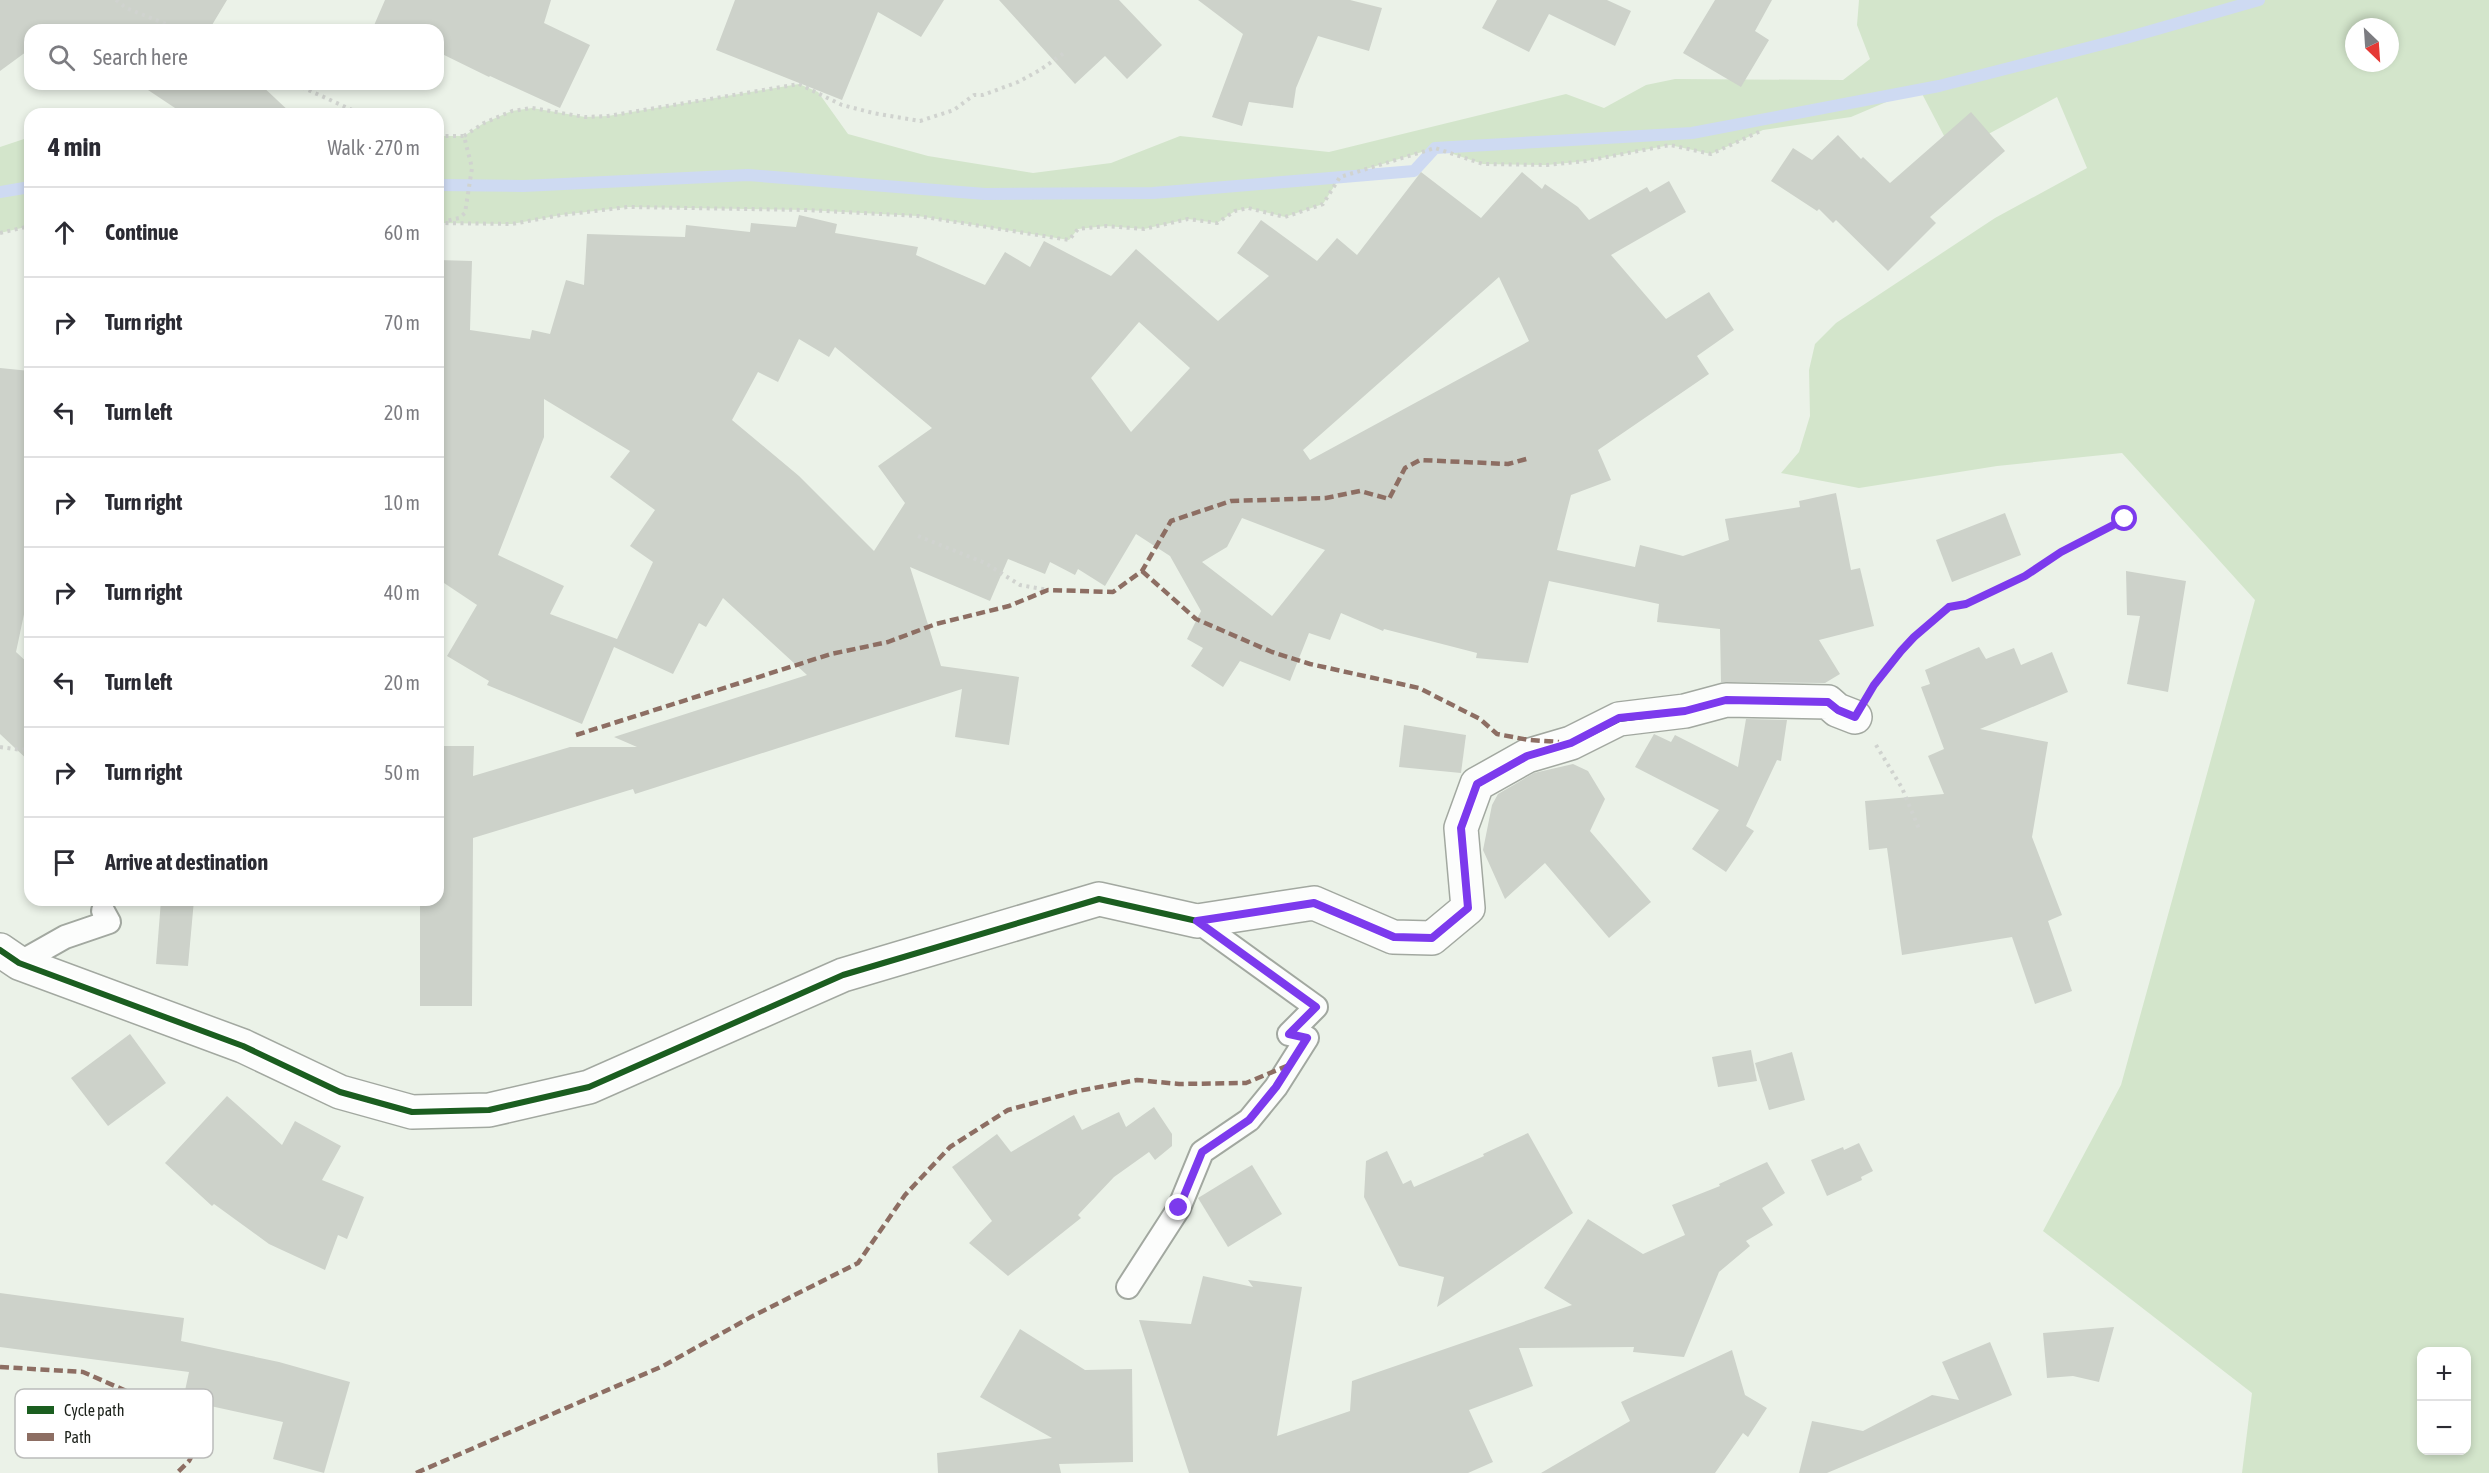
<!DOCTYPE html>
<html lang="en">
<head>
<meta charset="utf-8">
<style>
  :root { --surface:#fff; --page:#f7f7f7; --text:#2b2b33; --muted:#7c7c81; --line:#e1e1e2 }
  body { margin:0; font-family:"Asap Condensed",sans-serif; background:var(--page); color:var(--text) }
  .controls { position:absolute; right:18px; bottom:18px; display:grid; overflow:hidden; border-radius:12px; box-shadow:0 3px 9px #0003 }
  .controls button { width:54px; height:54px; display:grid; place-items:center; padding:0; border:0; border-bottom:2px solid var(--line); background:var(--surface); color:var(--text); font:30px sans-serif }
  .compass { position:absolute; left:2345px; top:18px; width:54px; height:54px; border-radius:50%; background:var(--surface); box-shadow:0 3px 9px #0003; rotate:155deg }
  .stop { position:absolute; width:18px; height:18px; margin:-14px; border:4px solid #7c3aed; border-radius:50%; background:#fff }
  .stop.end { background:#7c3aed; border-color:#fff; box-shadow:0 2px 6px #0008 }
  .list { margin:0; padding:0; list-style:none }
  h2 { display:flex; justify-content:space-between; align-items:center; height:78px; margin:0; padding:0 24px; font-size:26px }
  h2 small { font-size:20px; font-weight:400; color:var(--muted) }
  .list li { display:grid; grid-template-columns:39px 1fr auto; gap:18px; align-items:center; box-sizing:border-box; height:90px; padding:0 24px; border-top:2px solid var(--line) }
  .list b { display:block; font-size:22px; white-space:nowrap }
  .list em { font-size:20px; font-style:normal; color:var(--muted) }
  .icon { flex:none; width:33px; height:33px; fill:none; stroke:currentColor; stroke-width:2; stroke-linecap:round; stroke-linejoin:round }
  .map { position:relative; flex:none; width:2489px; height:1473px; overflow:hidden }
  .search { position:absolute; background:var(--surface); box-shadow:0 3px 9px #0003; left:24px; top:24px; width:420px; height:66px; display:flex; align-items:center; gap:15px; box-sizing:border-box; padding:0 21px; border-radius:18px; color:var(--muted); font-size:22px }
  .panel { position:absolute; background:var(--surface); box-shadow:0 3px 9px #0003; left:24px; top:108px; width:420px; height:798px; border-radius:18px }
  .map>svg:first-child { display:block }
</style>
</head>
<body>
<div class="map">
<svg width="2489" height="1473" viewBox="0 0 2489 1473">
  <rect width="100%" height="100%" fill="#ebf2e8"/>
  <g fill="#d3e5cb" fill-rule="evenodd">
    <path d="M1859,0H2489V1473H2242L2252,1393L2043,1231L2121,1085L2255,600L2122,453L1997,466L1859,488L1781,473L1799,452L1810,416L1809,370L1815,344L1836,323L1995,218L2087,168L2057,97L1953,153L1919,88L1851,117L1763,130L1711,154L1670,145L1586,161L1547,165L1483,164L1435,148L1340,177L1323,204L1285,217L1248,208L1235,211L1217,223L1188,219L1144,229L1106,226L1078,229L1069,240L918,216L806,210L628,207L561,215L512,224L438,223V136H464L484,123L512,111L532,108L585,117L608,116L799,84L818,92L848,134L928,156L1033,173L1111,163L1180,136L1329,152L1566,94L1604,108L1646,85L1675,79L1843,80L1870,59L1857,25ZM2354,27H2390V63H2354ZM2422,1352H2466V1450H2422Z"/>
    <path d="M30,137V226L0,233V147Z"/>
  </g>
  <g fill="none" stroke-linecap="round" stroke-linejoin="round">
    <g stroke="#cedaf2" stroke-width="12">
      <path d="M438,185L523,186L748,175L985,194L1153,193L1414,171L1435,148L1692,133L1939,86L2126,38L2259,0"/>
      <path d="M0,192L30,187"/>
    </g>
  </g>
  <g fill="#cdd2ca" fill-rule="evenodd">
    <path d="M0,0H227L209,30H30V49L0,71Z"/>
    <path d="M385,0H551L544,23L590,45L560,108L490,76L489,77L438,52V30H372Z"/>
    <path d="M735,0H944L921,37L878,12L842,100L716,50Z"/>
    <path d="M999,0H1119L1162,45L1127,79L1105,56L1075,84Z"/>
    <path d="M1198,0H1350L1382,8L1369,51L1318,36L1296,88L1293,108L1249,102L1242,126L1212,117L1243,34Z"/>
    <path d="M1497,0H1607L1631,11L1615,46L1549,14L1529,52L1482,28Z"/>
    <path d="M1715,0H1772L1755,31L1769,40L1741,87L1683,53Z"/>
    <path d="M139,84H260L292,114H184Z"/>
    <path d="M1971,112L2005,151L1930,217L1936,223L1888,271L1836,220L1833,223L1819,209L1817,211L1771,181L1793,148L1812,160L1838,135L1861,159L1863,157L1890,183Z"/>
    <path d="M1421,172L1481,218L1522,172L1542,189L1545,184L1578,207L1589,220L1647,187L1650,192L1669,181L1686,212L1611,255L1666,319L1709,292L1734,330L1697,356L1709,374L1598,450L1611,480L1571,495L1557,550L1635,567L1640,545L1683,556L1729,540L1725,519L1800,507L1799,501L1836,493L1851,570L1860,568L1874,626L1819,640L1840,674L1825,683L1721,682L1720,629L1657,622L1659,604L1549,581L1528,663L1476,658L1477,653L1384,629L1383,631L1341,613L1330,640L1309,633L1290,681L1240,661L1223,687L1191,666L1203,648L1187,639L1201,611L1170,556L1136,534L1105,586L1078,569L1075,575L1050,562L1045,574L1008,559L990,601L910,567L941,666L1019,677L1009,745L955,737L962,689L635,794L633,789L473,838L472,1006H420V900H438V746H474L473,776L570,747H637L614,737L807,675L723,598L706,627L699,623L673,674L614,647L582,724L487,685L489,681L447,656L477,605L438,579V260L472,261L470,330L530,339L532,330L550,334L566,280L584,285L587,234L685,237L686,225L750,232L751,223L796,227L799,215L837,224L835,233L918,247L916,255L985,285L1005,252L1030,267L1044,241L1111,276L1136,249L1218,321L1269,276L1237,253L1261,220L1317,261L1337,238L1357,255ZM1499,277L1529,341L1310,460L1303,450ZM1139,322L1190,368L1131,432L1091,378ZM799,339L829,357L835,347L932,428L878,466L905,503L874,551L799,476L732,420L758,372L778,382ZM544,399L630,451L610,477L655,510L630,546L653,562L617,639L550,614L564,586L498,555L544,437ZM1242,518L1325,550L1272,616L1202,562L1227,547Z"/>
    <path d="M0,368L30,371V586L16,652L30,665V762L0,734Z"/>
    <path d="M2005,513L2021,555L1952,582L1936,540Z"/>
    <path d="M2126,571L2186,581L2168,692L2127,684L2140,616L2127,615Z"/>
    <path d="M1979,647L1986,659L2014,648L2021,665L2052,652L2068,692L1980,729L2048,742L2032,837L2062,915L2048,921L2072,991L2035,1004L2012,937L1902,955L1887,848L1869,850L1865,801L1944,794L1928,756L1944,749L1921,687L1930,684L1925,670Z"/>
    <path d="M1746,719L1787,720L1781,761L1777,760L1746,826L1754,831L1726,872L1692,849L1719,810L1635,767L1654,734L1671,742L1675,735L1738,767Z"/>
    <path d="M1404,725L1466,735L1461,773L1399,767Z"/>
    <path d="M1573,764L1588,771L1605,799L1590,831L1651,902L1609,938L1545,863L1505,899L1483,850L1492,805L1498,794L1534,773Z"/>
    <path d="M161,900H194L188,966L156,964Z"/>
    <path d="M130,1034L166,1083L108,1126L71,1078Z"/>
    <path d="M1751,1050L1757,1081L1718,1087L1712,1057Z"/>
    <path d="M1792,1052L1805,1100L1769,1110L1755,1063Z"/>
    <path d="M227,1096L282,1145L295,1121L341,1146L322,1180L364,1197L347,1239L338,1235L325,1270L269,1244L214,1204L212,1206L165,1163Z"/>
    <path d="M1154,1107L1172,1134V1146L1155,1160L1149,1152L1114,1177L1078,1215L1081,1218L1008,1276L969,1243L992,1221L952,1167L997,1134L1011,1152L1074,1115L1082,1130L1119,1112L1126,1127Z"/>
    <path d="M1528,1133L1573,1213L1437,1307L1444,1277L1399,1266L1364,1197L1366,1161L1387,1151L1403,1184L1411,1180L1414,1187L1484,1156L1483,1154Z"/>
    <path d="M1859,1143L1873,1171L1861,1177L1862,1180L1827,1196L1811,1160L1843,1147L1844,1150Z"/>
    <path d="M1767,1162L1785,1193L1762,1208L1773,1225L1746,1241L1750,1246L1719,1272L1684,1357L1633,1352L1634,1347L1519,1348L1533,1386L1469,1410L1493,1462L1468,1473H1189L1139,1320L1191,1324L1203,1276L1253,1287L1248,1280L1302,1287L1277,1436L1350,1411L1352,1381L1572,1305L1544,1288L1588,1219L1643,1254L1685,1235L1672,1205L1720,1186L1719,1184Z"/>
    <path d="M1252,1165L1282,1214L1228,1247L1198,1198Z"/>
    <path d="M0,1293L184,1318L181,1341L279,1362L350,1382L324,1473L273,1459L283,1422L183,1400L189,1372L0,1347Z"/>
    <path d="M2114,1327L2099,1382L2073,1376L2047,1378L2043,1333Z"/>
    <path d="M1020,1329L1085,1370L1132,1369L1133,1462L1059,1464L1061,1473H938L937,1453L1052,1438L980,1397Z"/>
    <path d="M1990,1342L2012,1395L1827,1473H1799L1812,1421L1863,1431L1932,1395L1959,1400L1942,1362Z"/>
    <path d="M1732,1350L1745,1395L1767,1408L1748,1437L1743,1433L1715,1473H1541L1630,1421L1621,1402Z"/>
  </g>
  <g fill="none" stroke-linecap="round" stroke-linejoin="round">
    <defs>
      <g id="lane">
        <path d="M19,963L65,937L109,922L103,911"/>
        <path d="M1128,1287L1179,1208L1202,1152L1249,1120L1276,1087L1307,1038L1289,1034L1316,1007L1197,921"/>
      </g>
      <path id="street" d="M0,950L19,963L243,1046L340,1092L412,1112L489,1110L589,1087L843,975L1099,899L1197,921L1314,903L1393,937L1432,938L1468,908L1461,828L1477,784L1527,756L1571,743L1619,719L1685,711L1726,700L1828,702L1837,710L1855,717"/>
    </defs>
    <use href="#lane" stroke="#a2a8a0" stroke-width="26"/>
    <use href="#street" stroke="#a2a8a0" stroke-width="36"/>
    <g stroke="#d0d3cf" stroke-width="4" stroke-dasharray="3 4.5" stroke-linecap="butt">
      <path d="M116,0L126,8L181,30"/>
      <path d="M295,84L361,114"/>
      <path d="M438,136H464L472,168L465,213L459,218L446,221"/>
      <path d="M464,136L484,123L512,111L532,108L585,117L608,116L799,84L842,105L873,113L920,121L954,110L974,95H983L1018,82L1040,70L1064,53"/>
      <path d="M438,223L512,224L561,215L628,207L806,210L918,216L1069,240L1078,229L1106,226L1144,229L1188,219L1217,223L1235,211L1248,208L1285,217L1323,204L1340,177L1435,148L1483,164L1547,165L1586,161L1670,145L1711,154L1763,130"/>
      <path d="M0,233L30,226"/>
      <path d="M918,536L985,563L1020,585L1048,590"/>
      <path d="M1873,686L1914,637L1949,607L1966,604L2025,576L2061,552L2125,519"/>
      <path d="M1876,745L1902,788L1919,829"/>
      <path d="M0,747L22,750L30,747"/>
    </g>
    <use href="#lane" stroke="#fcfdfc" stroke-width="22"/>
    <use href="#street" stroke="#fcfdfc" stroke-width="33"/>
    <g stroke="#8d6e63" stroke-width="4.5" stroke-dasharray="9 4.5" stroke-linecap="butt">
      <path d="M1142,571L1196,619L1272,652L1310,664L1419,688L1480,719L1497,734L1529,740L1559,742"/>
      <path d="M576,735L831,654L888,642L936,624L1009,606L1048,590L1113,592L1142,571L1171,521L1231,501L1326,498L1360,491L1389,499L1405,468L1420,460L1508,464L1530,458"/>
      <path d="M0,1367L83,1372L197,1422L202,1437L189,1461L177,1473"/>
      <path d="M416,1473L663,1366L751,1317L858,1263L905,1195L950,1147L1008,1110L1078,1091L1137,1080L1179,1084L1246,1083L1289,1065"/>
    </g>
    <defs>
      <path id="cycleway" d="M0,950L19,963L243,1046L340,1092L412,1112L489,1110L589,1087L843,975L1099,899L1197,921L1314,903L1393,937L1432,938L1468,908L1461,828L1477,784L1527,756L1571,743L1619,719L1685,711L1726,700L1828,702L1837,710L1855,717"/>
    </defs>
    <use href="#cycleway" stroke="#fff" stroke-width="10"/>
    <use href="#cycleway" stroke="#1b5e20" stroke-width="6"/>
  </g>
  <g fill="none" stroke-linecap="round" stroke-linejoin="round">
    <path stroke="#7c3aed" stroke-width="8" d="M1179,1208L1202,1152L1249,1120L1276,1087L1307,1038L1289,1034L1316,1007L1197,921L1314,903L1394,937L1432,938L1468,908L1461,828L1477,784L1527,756L1571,743L1619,718L1685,711L1726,700L1828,702L1838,710L1855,717L1874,685L1901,651L1914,637L1949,607L1966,604L2025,576L2061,552L2125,519"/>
  </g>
  <rect x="15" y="1389" width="198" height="69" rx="9" fill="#fff" stroke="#bbbcba" stroke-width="1.5"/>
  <rect x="27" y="1406" width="27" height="8" fill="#1b5e20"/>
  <rect x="27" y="1433" width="27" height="8" fill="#8d6e63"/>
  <g font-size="16" fill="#1b2019">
    <text x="64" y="1416">Cycle path</text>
    <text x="64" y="1443">Path</text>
  </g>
</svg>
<div class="controls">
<button>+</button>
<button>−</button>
</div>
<svg class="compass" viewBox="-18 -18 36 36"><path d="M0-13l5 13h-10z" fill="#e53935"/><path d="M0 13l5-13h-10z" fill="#7c7c81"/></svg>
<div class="stop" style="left:2125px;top:519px"></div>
<div class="stop end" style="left:1179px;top:1208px"></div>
<div class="search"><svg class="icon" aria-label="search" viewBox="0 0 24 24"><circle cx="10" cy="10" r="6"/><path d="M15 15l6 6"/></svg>Search here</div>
<section class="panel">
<h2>4 min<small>Walk · 270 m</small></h2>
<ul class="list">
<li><svg class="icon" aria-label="ahead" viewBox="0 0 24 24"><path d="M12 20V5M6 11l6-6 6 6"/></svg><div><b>Continue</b></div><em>60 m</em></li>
<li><svg class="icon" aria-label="right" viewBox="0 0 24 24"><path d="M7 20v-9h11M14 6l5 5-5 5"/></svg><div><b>Turn right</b></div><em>70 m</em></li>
<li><svg class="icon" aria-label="left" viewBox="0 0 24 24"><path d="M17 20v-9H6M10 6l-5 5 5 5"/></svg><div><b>Turn left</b></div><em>20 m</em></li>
<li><svg class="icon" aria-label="right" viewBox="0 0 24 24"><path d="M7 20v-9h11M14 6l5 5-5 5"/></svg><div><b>Turn right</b></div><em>10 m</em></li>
<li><svg class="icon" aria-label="right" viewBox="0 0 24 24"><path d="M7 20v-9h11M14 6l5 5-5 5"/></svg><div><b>Turn right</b></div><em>40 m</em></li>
<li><svg class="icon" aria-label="left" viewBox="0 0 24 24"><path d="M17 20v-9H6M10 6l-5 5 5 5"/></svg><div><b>Turn left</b></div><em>20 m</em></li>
<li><svg class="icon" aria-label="right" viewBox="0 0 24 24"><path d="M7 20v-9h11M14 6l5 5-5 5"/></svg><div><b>Turn right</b></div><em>50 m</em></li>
<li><svg class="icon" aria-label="arrive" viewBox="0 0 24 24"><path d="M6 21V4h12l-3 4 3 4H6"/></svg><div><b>Arrive at destination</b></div></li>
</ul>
</section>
</div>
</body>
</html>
